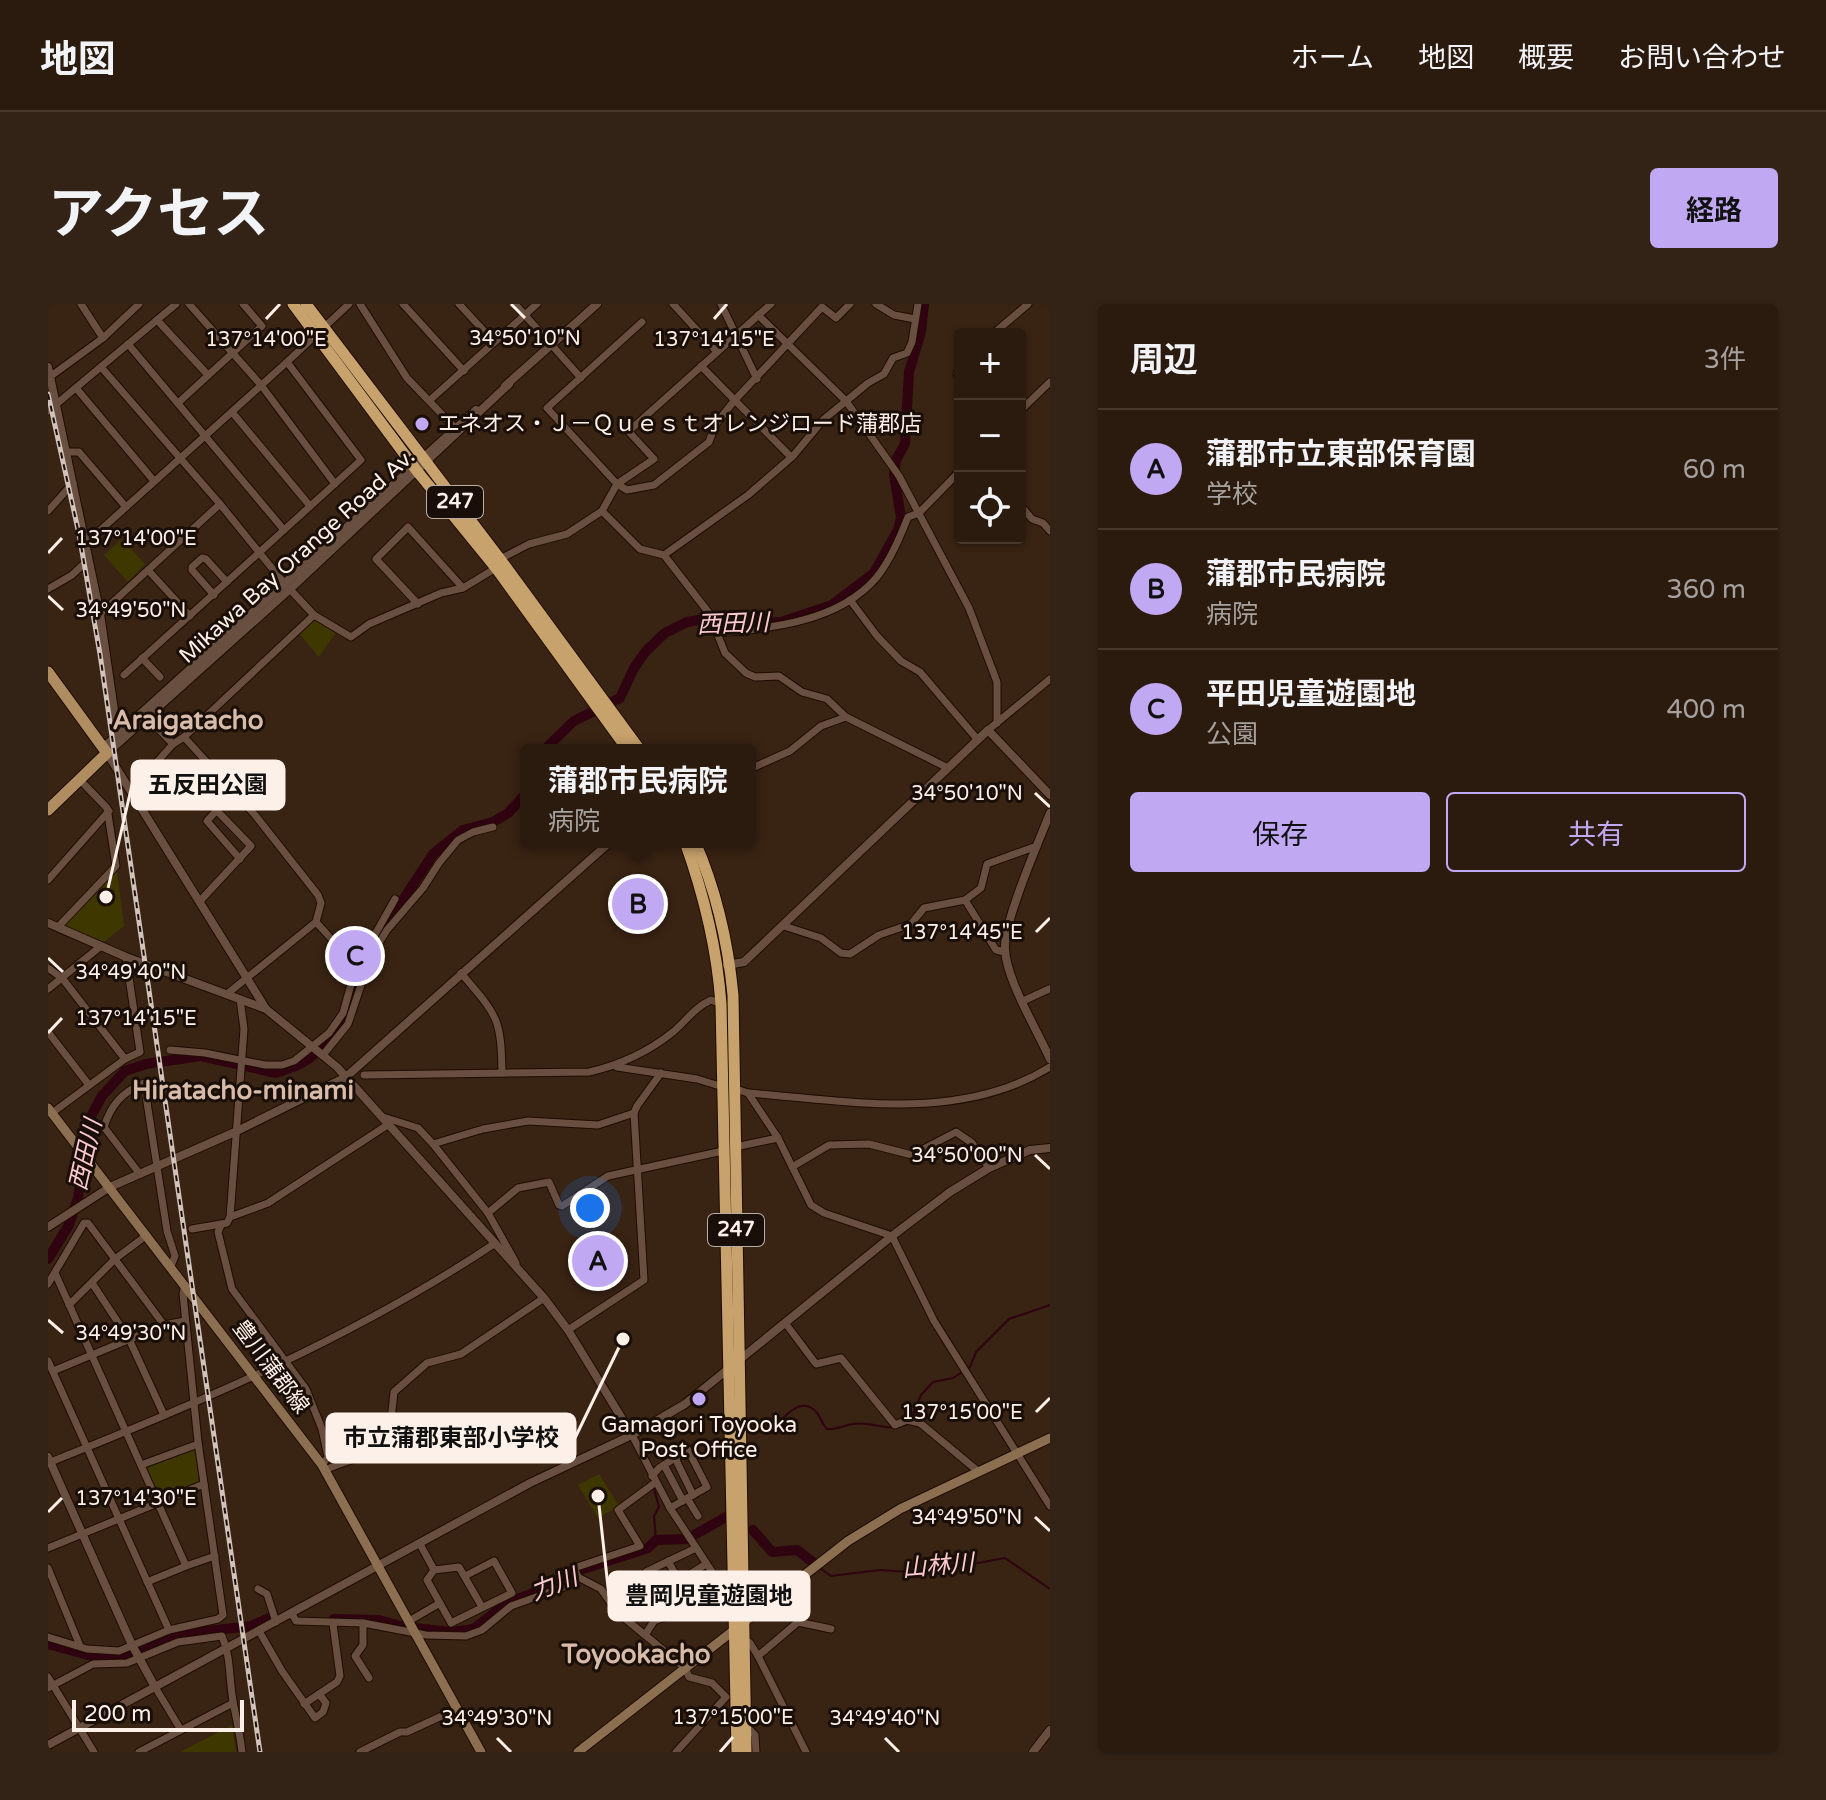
<!DOCTYPE html>
<html lang="ja">
<head>
<meta charset="utf-8">
<style>
  :root { --surface:#2b1a0e; --page:#332317; --text:#f1f3f6; --muted:#a6a19e; --line:#47382e; --accent:#c1a8f3 }
  body { margin:0; font-family:"Varela Round","Noto Sans JP",sans-serif; background:var(--page); color:var(--text) }
  .controls { position:absolute; right:24px; top:24px; display:grid; overflow:hidden; border-radius:8px; box-shadow:0 2px 6px #0004 }
  .controls button { width:72px; height:72px; display:grid; place-items:center; padding:0; border:0; border-bottom:2px solid var(--line); background:var(--surface); color:var(--text); font:40px sans-serif }
  .scale { position:absolute; left:24px; bottom:20px; width:172px; box-sizing:border-box; padding-left:8px; border:4px solid #fdf0e8; border-top:0; font-size:22px; line-height:28px; white-space:nowrap; color:#fdf0e8; -webkit-text-stroke:6px #190f08; paint-order:stroke }
  .you { position:absolute; left:542px; top:904px; width:28px; height:28px; margin:-20px; border:6px solid #fff; border-radius:50%; background:#1a73e8; box-shadow:0 0 0 12px #1a73e833 }
  .badge { display:grid; place-items:center; width:52px; height:52px; border-radius:50%; background:var(--accent); color:#111; font-size:26px; font-weight:700 }
  .pin { position:absolute; translate:-50% -50%; border:4px solid #fff; box-shadow:0 2px 8px #0006 }
  .popup { position:absolute; left:472px; top:440px; width:236px; height:104px; box-sizing:border-box; display:grid; place-content:center; border-radius:8px; background:var(--surface); filter:drop-shadow(0 2px 6px #0005); font-size:26px; white-space:nowrap; color:var(--muted) }
  .popup b { font-size:30px; color:var(--text) }
  .popup::after { content:''; position:absolute; left:50%; top:100%; margin-left:-16px; border:16px solid transparent; border-top-color:var(--surface) }
  .list { margin:0; padding:0; list-style:none }
  h2 { display:flex; justify-content:space-between; align-items:center; height:104px; margin:0; padding:0 32px; font-size:34px }
  h2 small { font-size:26px; font-weight:400; color:var(--muted) }
  .list li { display:grid; grid-template-columns:52px 1fr auto; gap:24px; align-items:center; box-sizing:border-box; height:120px; padding:0 32px; border-top:2px solid var(--line) }
  .list b { display:block; font-size:30px; white-space:nowrap }
  .list p { margin:0; font-size:26px; white-space:nowrap; color:var(--muted) }
  .list em { font-size:26px; font-style:normal; color:var(--muted) }
  .actions { display:flex; gap:16px; padding:24px 32px }
  .actions a { flex:1; padding:18px 0; border:2px solid var(--accent); border-radius:8px; text-align:center; font-size:28px; color:var(--accent) }
  .actions .main { background:var(--accent); color:#111 }
  .icon { flex:none; width:44px; height:44px; fill:none; stroke:currentColor; stroke-width:2; stroke-linecap:round; stroke-linejoin:round }
  .map { position:relative; flex:none; width:1002px; height:1448px; overflow:hidden; border-radius:8px }
  header { display:flex; align-items:center; gap:48px; box-sizing:border-box; height:112px; padding:0 40px; background:var(--surface); border-bottom:2px solid var(--line) }
  header strong { font-size:38px }
  nav { display:flex; gap:44px; margin-inline-start:auto; font-size:28px }
  .intro { display:flex; align-items:center; justify-content:space-between; box-sizing:border-box; height:192px; padding:0 48px }
  h1 { margin:0; font-size:56px }
  .button { padding:20px 36px; border-radius:8px; background:var(--accent); color:#111; font-size:28px; font-weight:700 }
  main { display:flex; gap:48px; padding:0 48px }
  aside { flex:1; background:var(--surface); border-radius:8px; box-shadow:0 2px 6px #0004 }
  .map>svg:first-child { display:block }
</style>
</head>
<body>
<header>
<strong>地図</strong>
<nav><a>ホーム</a><a>地図</a><a>概要</a><a>お問い合わせ</a></nav>
</header>
<div class="intro"><h1>アクセス</h1><a class="button">経路</a></div>
<main>
<div class="map">
<svg width="1002" height="1448" viewBox="0 0 1002 1448">
  <rect width="100%" height="100%" fill="#392313"/>
  <g fill="#3f3700">
    <path d="M74,235L97,260L80,278L56,251Z"/>
    <path d="M266,311L291,324L271,353L249,327Z"/>
    <path d="M69,566L76,622L56,638L17,623V620Z"/>
    <path d="M148,1145L151,1179L111,1198L98,1164Z"/>
    <path d="M551,1170L571,1202L550,1214L530,1181Z"/>
    <path d="M184,1421L188,1448H132Z"/>
  </g>
  <g fill="none" stroke-linecap="round" stroke-linejoin="round">
    <g stroke="#2f0310" stroke-width="2">
      <path d="M863,1115L873,1091L885,1078L905,1074L922,1063L928,1048L961,1015L1002,1001"/>
      <path d="M698,1123L722,1127C732,1119 752,1088 769,1109C773,1114 774,1120 779,1125C789,1126 796,1121 805,1120C824,1117 842,1129 859,1120"/>
      <path d="M638,1143L654,1138L676,1137"/>
      <path d="M606,1185L611,1203L606,1212L608,1236"/>
      <path d="M772,1264L783,1272L832,1266L875,1269L957,1254L1002,1285"/>
    </g>
    <g stroke="#2f0310" stroke-width="10">
      <path d="M496,446L526,417L572,394L586,364L598,347L617,329L639,318L651,316L697,320L733,318L784,301L826,269L850,226L853,214L846,170L848,156L857,140L861,68L873,28L876,0"/>
      <path d="M0,955L21,921L30,894L42,814L54,792L77,767L98,760L153,752L228,769L250,761L262,754L279,739L299,710L317,654L385,550L415,526L445,518L460,509L478,490"/>
      <path d="M705,1226L724,1248L749,1246L766,1259"/>
      <path d="M286,1315L331,1316L356,1323L403,1328L419,1326L427,1324L459,1299L515,1278L529,1267L600,1244L608,1236L639,1235L678,1213"/>
      <path d="M0,1340L55,1355L76,1354L113,1336L134,1330L203,1322L221,1314"/>
    </g>
    <defs>
      <g id="minor">
        <path d="M33,0L55,34"/>
        <path d="M141,0L213,81L287,180"/>
        <path d="M312,0L359,74L407,124"/>
        <path d="M355,0L416,67"/>
        <path d="M411,0L446,38"/>
        <path d="M467,0L533,74"/>
        <path d="M625,0L669,48"/>
        <path d="M673,0L709,75"/>
        <path d="M828,0L846,11L867,15"/>
        <path d="M710,11L798,97L851,172L921,304L949,378V419"/>
        <path d="M109,16L160,71"/>
        <path d="M594,18L499,104L569,180L579,186L606,181L661,138L667,121L686,97L774,3L788,14L802,0"/>
        <path d="M945,30L980,0"/>
        <path d="M653,62L743,153"/>
        <path d="M53,63L172,200L236,279L266,311L303,333L321,320L393,289L415,284L448,264"/>
        <path d="M912,63L909,69L912,78"/>
        <path d="M3,72L55,34L91,0"/>
        <path d="M28,84L106,177"/>
        <path d="M382,96L489,0"/>
        <path d="M130,99L214,22L195,0"/>
        <path d="M0,107L128,0"/>
        <path d="M972,107L1002,78"/>
        <path d="M184,108L262,202"/>
        <path d="M19,148H31L78,203"/>
        <path d="M972,201L984,215L995,219L1002,227"/>
        <path d="M0,207L25,179"/>
        <path d="M554,207L569,180L606,155L582,129V126L723,0"/>
        <path d="M236,226L313,156L239,58L301,0"/>
        <path d="M37,240L239,58"/>
        <path d="M616,251L700,191L745,152L775,116L820,79L836,70L845,54L859,49L864,38L870,0"/>
        <path d="M452,255L481,240L519,230L554,207L592,245L616,251L661,309L677,349L698,369L707,373L731,372L754,388L779,395L798,413L900,464"/>
        <path d="M100,266L142,312"/>
        <path d="M0,285L24,271L40,256"/>
        <path d="M166,291L144,266V263L154,254L158,255L179,278"/>
        <path d="M802,296L829,332L853,357L872,368L930,436"/>
        <path d="M370,300L328,255L360,223L415,284"/>
        <path d="M52,310L172,200"/>
        <path d="M669,329C724,324 791,318 829,273C843,255 852,233 860,213L871,209L912,167"/>
        <path d="M94,354L112,373"/>
        <path d="M76,371L236,226L80,40"/>
        <path d="M99,413L125,440L136,433L207,511L270,591L273,599L268,618L179,690"/>
        <path d="M940,426L1002,375"/>
        <path d="M136,433L266,311"/>
        <path d="M702,465L742,447L773,422L798,413"/>
        <path d="M148,485L203,542L152,597"/>
        <path d="M84,486L125,440"/>
        <path d="M169,506L159,517L192,555"/>
        <path d="M0,576L61,507"/>
        <path d="M917,596L948,646L957,648"/>
        <path d="M268,618L309,663"/>
        <path d="M736,622L773,634L793,649L802,650L831,631L863,620L876,604L917,596L933,584L939,560L989,542"/>
        <path d="M10,623L68,562L59,504L32,476"/>
        <path d="M0,664L14,674L77,755"/>
        <path d="M413,669C449,712 453,712 454,769"/>
        <path d="M0,685L53,642"/>
        <path d="M975,697L1001,685"/>
        <path d="M0,728L41,781"/>
        <path d="M122,746L157,749L217,761H234L246,757L281,729L295,709L307,666L347,595"/>
        <path d="M275,751L300,720L322,654L339,626L375,584L391,559L410,536L425,528L445,523"/>
        <path d="M569,763L649,775L675,783"/>
        <path d="M316,771L541,768C572,761 600,748 625,728C639,716 647,703 663,696L673,700"/>
        <path d="M688,785L700,789C800,797 912,819 1002,763"/>
        <path d="M700,789L730,834L763,901L776,909L844,932L886,1017L1002,1202"/>
        <path d="M4,809L77,755L92,748L78,653"/>
        <path d="M335,813L370,824L385,840L440,909L468,959"/>
        <path d="M385,840L435,825L480,817L550,821L586,809"/>
        <path d="M687,843L730,834"/>
        <path d="M744,863L781,841L821,840L864,851L908,828L924,839L941,864"/>
        <path d="M91,869L56,823C63,801 74,788 96,779L119,927L127,952L123,962"/>
        <path d="M440,909L470,884L501,878L511,901L514,902L560,872L675,847"/>
        <path d="M182,913L196,725L192,695"/>
        <path d="M173,921L170,928L184,985L258,1085L274,1125L280,1153L274,1161"/>
        <path d="M144,925L179,919L182,913L220,899L341,820"/>
        <path d="M7,969L138,1262L167,1252"/>
        <path d="M44,979L81,1035L116,1111"/>
        <path d="M0,980L36,919H40L116,1021"/>
        <path d="M21,1001L67,955L99,931"/>
        <path d="M738,1020L768,1060L793,1054L847,1121L859,1116L872,1119L931,1168"/>
        <path d="M520,1026L596,976L586,809L589,802L613,769"/>
        <path d="M0,1057L121,1326"/>
        <path d="M5,1067L116,1021L137,1017"/>
        <path d="M584,1131L622,1204L676,1286L684,1289"/>
        <path d="M627,1154L645,1191"/>
        <path d="M0,1159C154,1098 308,1032 446,940"/>
        <path d="M93,1161L150,1140"/>
        <path d="M616,1161L635,1197"/>
        <path d="M277,1166C303,1154 319,1155 341,1135L346,1088L379,1059L413,1050L496,994"/>
        <path d="M604,1172L611,1164L640,1146L659,1183L622,1204"/>
        <path d="M639,1194L650,1212"/>
        <path d="M372,1240L386,1266"/>
        <path d="M0,1244L156,1180"/>
        <path d="M620,1257L631,1277L658,1260"/>
        <path d="M0,1264L32,1342"/>
        <path d="M417,1272L446,1257L464,1289L403,1319L379,1276L386,1266L411,1263L434,1303"/>
        <path d="M530,1273L553,1285L569,1308L637,1364L641,1373L664,1379L678,1393L628,1448"/>
        <path d="M99,1278L138,1262"/>
        <path d="M210,1285L219,1290L228,1318"/>
        <path d="M569,1308L586,1294L598,1268L648,1244"/>
        <path d="M244,1310L248,1317L315,1319L378,1331L418,1332L434,1326L463,1302L516,1283L530,1273L526,1264L592,1242L570,1206L608,1178"/>
        <path d="M361,1317L392,1299"/>
        <path d="M315,1319V1341L307,1352L321,1374"/>
        <path d="M211,1327L234,1367L267,1414L275,1408L278,1399L271,1390"/>
        <path d="M597,1331L606,1317L642,1304L676,1286"/>
        <path d="M0,1333L39,1345L71,1347L121,1326L170,1315L175,1311L150,1138L135,990L137,981"/>
        <path d="M696,1335L702,1339L710,1352L758,1448"/>
        <path d="M710,1352L750,1318L783,1325"/>
        <path d="M0,1373L46,1448"/>
        <path d="M107,1383L133,1426"/>
        <path d="M0,1384L45,1360L79,1359L130,1338L174,1332C183,1353 181,1375 185,1397C188,1414 192,1430 194,1448"/>
        <path d="M256,1400L289,1378L292,1372L285,1320"/>
        <path d="M698,1422L707,1431L708,1448"/>
        <path d="M91,1448L185,1399"/>
        <path d="M312,1448L352,1428H359L409,1405"/>
      </g>
      <g id="tertiary">
        <path d="M0,63L52,310L68,420L72,427"/>
        <path d="M457,82L549,0"/>
        <path d="M56,443L428,106"/>
        <path d="M1002,509C991,537 955,619 957,645C958,675 989,726 1002,755"/>
        <path d="M0,619L78,653L218,705L289,763L496,994L520,1026L584,1131"/>
        <path d="M679,661L696,658L940,426L1002,491"/>
        <path d="M218,705L59,449L242,285L461,80"/>
        <path d="M0,923L62,883L187,828L298,773L562,538"/>
        <path d="M0,1153L84,1341L107,1383"/>
        <path d="M0,1441L482,1179L584,1131L637,1100L844,932L902,888L941,864L982,846L1002,844"/>
        <path d="M985,1448L1002,1426"/>
      </g>
      <g id="secondary">
        <path d="M0,804L274,1161L433,1448"/>
        <path d="M530,1448L800,1237L852,1205L1002,1134"/>
      </g>
      <path id="primary" d="M0,368L59,449L0,506"/>
      <g id="trunk">
        <path d="M245,0L369,167L448,264L580,446"/>
        <path d="M258,0L452,255L592,446"/>
        <path d="M637,538C656,591 669,644 673,700L689,1448"/>
        <path d="M647,538C668,586 680,639 685,691L698,1448"/>
      </g>
    </defs>
    <use href="#minor" stroke="#1f0b00" stroke-width="9"/>
    <use href="#tertiary" stroke="#1f0b00" stroke-width="10"/>
    <use href="#secondary" stroke="#1f0b00" stroke-width="11"/>
    <use href="#primary" stroke="#1f0b00" stroke-width="13"/>
    <use href="#trunk" stroke="#1f0b00" stroke-width="13"/>
    <use href="#minor" stroke="#694f3f" stroke-width="7"/>
    <use href="#tertiary" stroke="#694f3f" stroke-width="8"/>
    <use href="#secondary" stroke="#8c6e50" stroke-width="9"/>
    <use href="#primary" stroke="#b08d61" stroke-width="11"/>
    <use href="#trunk" stroke="#c8a26c" stroke-width="11"/>
    <defs>
      <path id="rail" d="M0,90L31,230L52,350L212,1448"/>
    </defs>
    <use href="#rail" stroke="#d2c3ba" stroke-width="5"/>
    <use href="#rail" stroke="#190f08" stroke-width="2" stroke-dasharray="6" stroke-linecap="butt"/>
  </g>
  <path fill="none" stroke="#fdf0e8" stroke-width="3" d="M463,0L477,14M218,15L232,0M666,15L679,0M0,249L14,234M0,292L15,306M987,489L1002,503M988,628L1002,614M0,654L15,668M0,729L14,714M987,851L1002,865M0,1016L15,1029M988,1108L1002,1094M0,1208L14,1194M987,1213L1002,1227M449,1434L463,1448M837,1434L851,1448M672,1448L685,1433"/>
  <g fill="#c1a8f3" stroke="#190f08" stroke-width="3">
    <circle cx="374" cy="120" r="8"/>
    <circle cx="651" cy="1095" r="8"/>
  </g>
  <g text-anchor="middle" dominant-baseline="central" stroke-width="6" stroke-linejoin="round" paint-order="stroke">
    <g fill="#190f08" stroke="#b9aca5" stroke-width="2">
      <rect x="379" y="182" width="56" height="32" rx="6"/>
      <rect x="660" y="910" width="56" height="32" rx="6"/>
    </g>
    <g font-size="20" font-weight="bold" fill="#fdf0e8">
      <text x="407" y="198">247</text>
      <text x="688" y="926">247</text>
    </g>
    <g font-size="22" fill="#fdf0e8" stroke="#190f08" text-anchor="start">
      <text x="390" y="120">エネオス・Ｊ－Ｑｕｅｓｔオレンジロード蒲郡店</text>
      <text x="651" y="1121" text-anchor="middle">Gamagori Toyooka<tspan x="651" dy="25">Post Office</tspan></text>
    </g>
    <g font-size="22" fill="#fdf0e8" stroke="#190f08">
      <text transform="translate(249 252) rotate(-42)">Mikawa Bay Orange Road Av.</text>
      <text transform="translate(223 1063) rotate(53)">豊川蒲郡線</text>
    </g>
    <g font-size="24" font-style="italic" fill="#fecad2" stroke="#190f08">
      <text transform="translate(685 320) rotate(-2)">西田川</text>
      <text transform="translate(38 851) rotate(-77)">西田川</text>
      <text transform="translate(890 1262) rotate(-5)">山林川</text>
      <text transform="translate(506 1281) rotate(-21)">力川</text>
    </g>
    <g font-size="26" font-weight="bold" fill="#d8bba8" stroke="#190f08">
      <text x="140" y="416">Araigatacho</text>
      <text x="195" y="786">Hiratacho-minami</text>
      <text x="588" y="1350">Toyookacho</text>
    </g>
  </g>
  <g font-size="20" text-anchor="middle" fill="#fdf0e8" stroke="#190f08" stroke-width="6" stroke-linejoin="round" paint-order="stroke">
    <text x="477" y="41">34°50'10"N</text>
    <text x="666" y="42">137°14'15"E</text>
    <text x="218" y="42">137°14'00"E</text>
    <text x="88" y="241">137°14'00"E</text>
    <text x="83" y="313">34°49'50"N</text>
    <text x="919" y="496">34°50'10"N</text>
    <text x="914" y="635">137°14'45"E</text>
    <text x="83" y="675">34°49'40"N</text>
    <text x="88" y="721">137°14'15"E</text>
    <text x="919" y="858">34°50'00"N</text>
    <text x="83" y="1036">34°49'30"N</text>
    <text x="914" y="1115">137°15'00"E</text>
    <text x="88" y="1201">137°14'30"E</text>
    <text x="919" y="1220">34°49'50"N</text>
    <text x="685" y="1420">137°15'00"E</text>
    <text x="449" y="1421">34°49'30"N</text>
    <text x="837" y="1421">34°49'40"N</text>
  </g>
  <path fill="none" stroke="#fdf0e8" stroke-width="3" d="M58 593L84 481M575 1035L527 1134M550 1192L561 1292"/>
  <g fill="#fdf0e8" stroke="#190f08" stroke-width="3">
    <circle cx="58" cy="593" r="8"/>
    <circle cx="575" cy="1035" r="8"/>
    <circle cx="550" cy="1192" r="8"/>
  </g>
  <g fill="#fdf0e8" stroke="#fdf0e8" stroke-width="3">
    <rect x="84" y="457" width="152" height="48" rx="8"/>
    <rect x="279" y="1110" width="248" height="48" rx="8"/>
    <rect x="561" y="1268" width="200" height="48" rx="8"/>
  </g>
  <g font-size="24" text-anchor="middle" font-weight="bold" fill="#111">
    <text x="160" y="489">五反田公園</text>
    <text x="403" y="1142">市立蒲郡東部小学校</text>
    <text x="661" y="1300">豊岡児童遊園地</text>
  </g>
</svg>
<div class="controls">
<button>+</button>
<button>−</button>
<button><svg class="icon" aria-label="locate" viewBox="0 0 24 24"><circle cx="12" cy="12" r="6"/><path d="M12 2v4M12 18v4M2 12h4M18 12h4"/></svg></button>
</div>
<div class="scale">200 m</div>
<div class="you"></div>
<div class="pin badge" style="left:550px;top:957px">A</div>
<div class="pin badge" style="left:590px;top:600px">B</div>
<div class="popup"><b>蒲郡市民病院</b>病院</div>
<div class="pin badge" style="left:307px;top:652px">C</div>
</div>
<aside>
<h2>周辺<small>3件</small></h2>
<ul class="list">
<li><span class="badge">A</span><div><b>蒲郡市立東部保育園</b><p>学校</p></div><em>60 m</em></li>
<li><span class="badge">B</span><div><b>蒲郡市民病院</b><p>病院</p></div><em>360 m</em></li>
<li><span class="badge">C</span><div><b>平田児童遊園地</b><p>公園</p></div><em>400 m</em></li>
</ul>
<div class="actions"><a class="main">保存</a><a>共有</a></div>
</aside>
</main>
</body>
</html>
